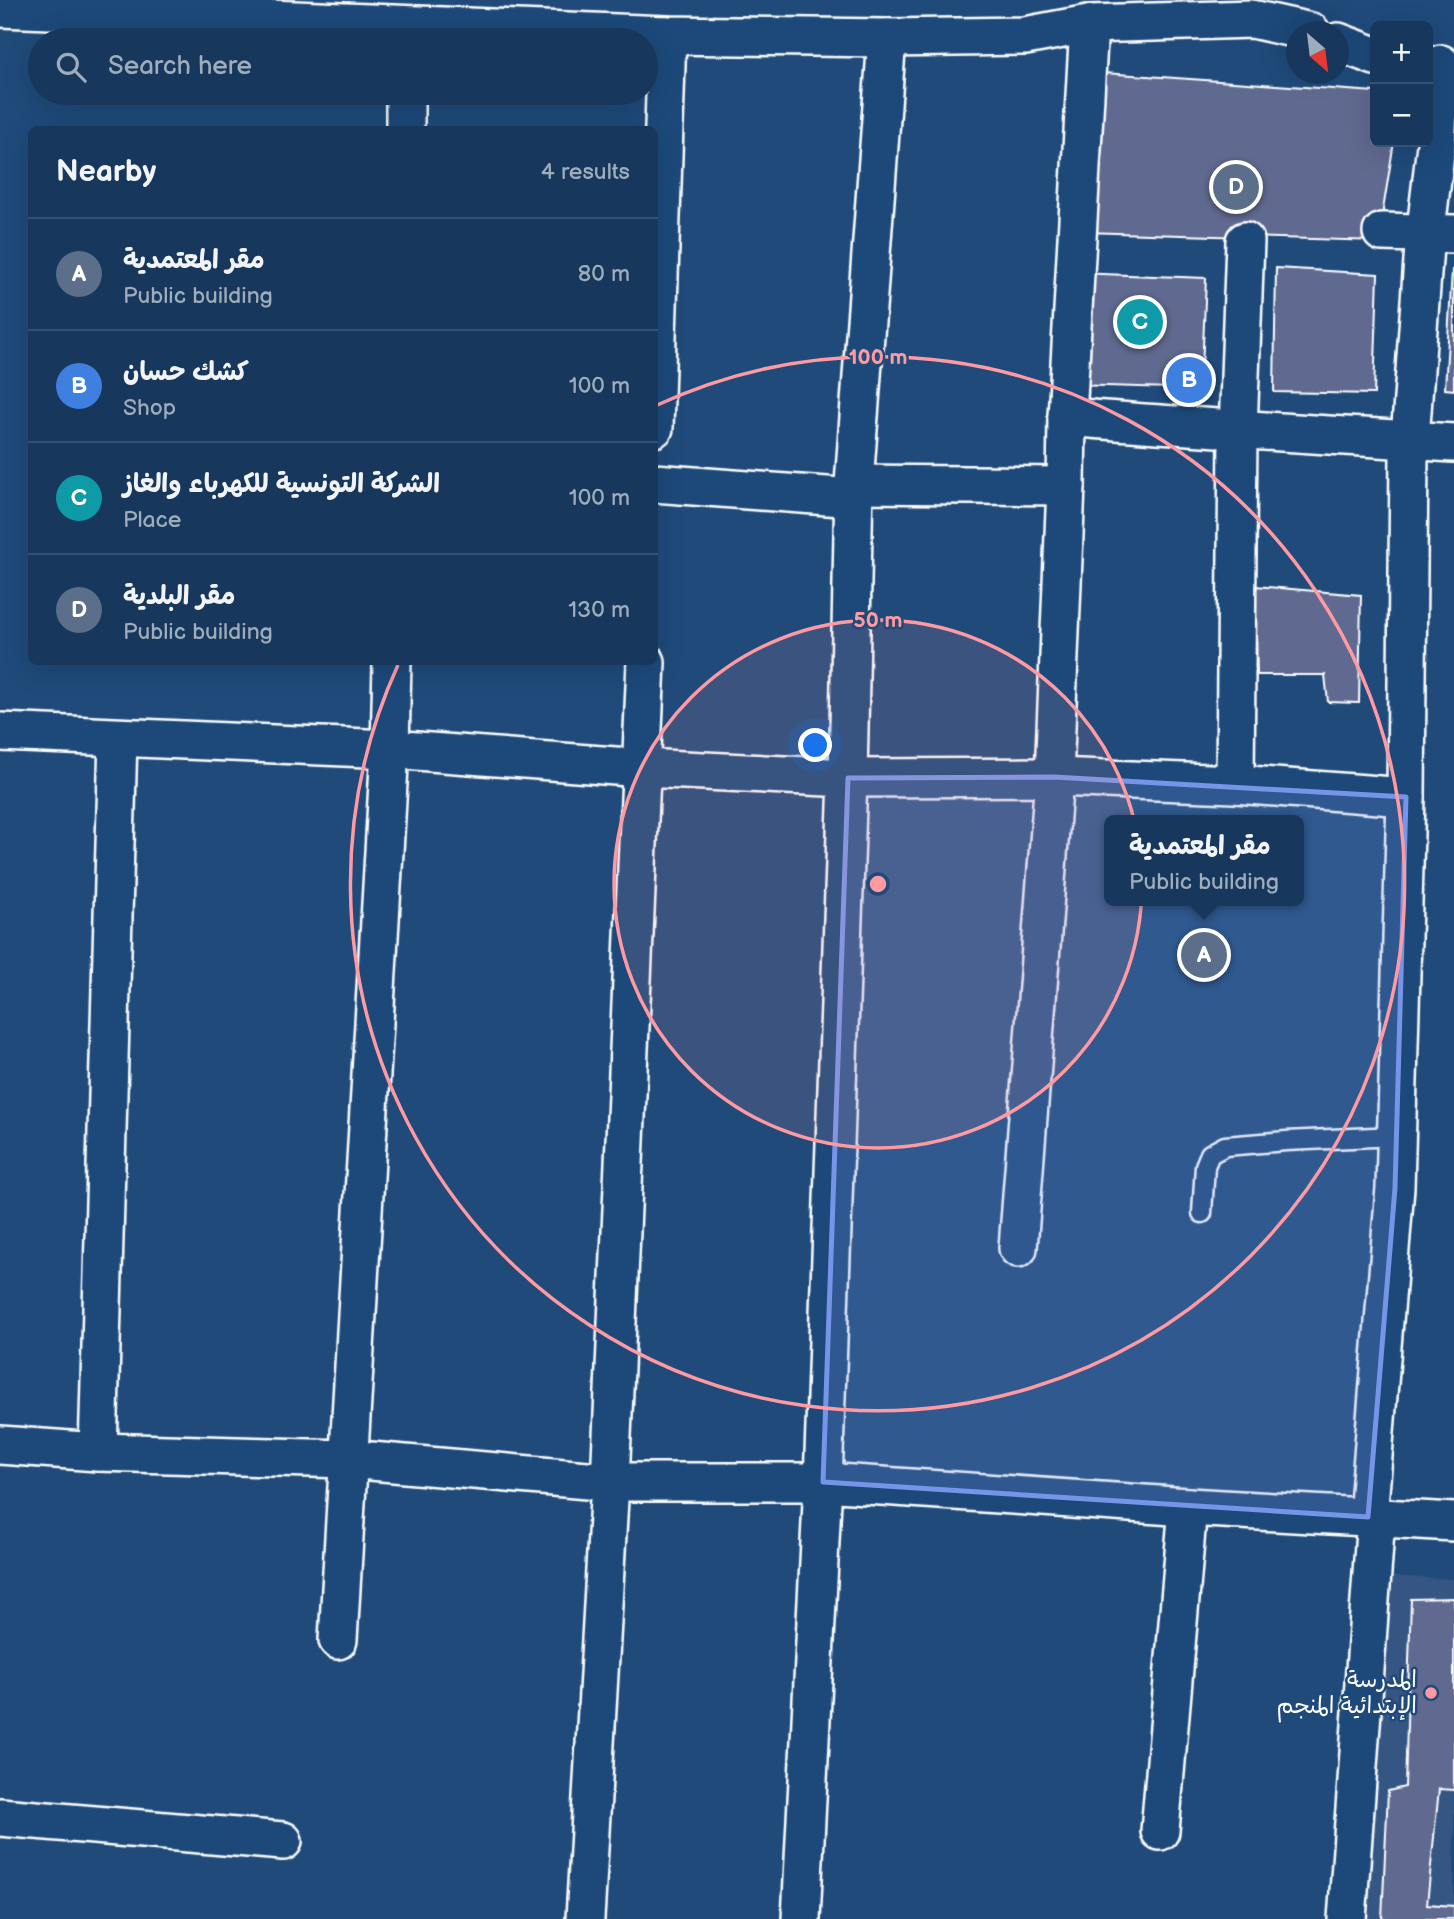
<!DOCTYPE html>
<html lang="en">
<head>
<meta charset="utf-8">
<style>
  :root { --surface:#17385c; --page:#244365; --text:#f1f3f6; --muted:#9eacbb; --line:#365272; --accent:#95b2f1 }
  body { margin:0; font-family:"Balsamiq Sans","Playpen Sans Arabic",sans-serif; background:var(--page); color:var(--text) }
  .controls { position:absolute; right:21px; top:21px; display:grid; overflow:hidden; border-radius:10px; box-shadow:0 7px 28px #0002 }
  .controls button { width:63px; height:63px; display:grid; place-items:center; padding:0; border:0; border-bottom:2px solid var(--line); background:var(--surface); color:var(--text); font:35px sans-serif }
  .compass { position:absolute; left:1286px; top:21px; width:63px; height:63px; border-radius:50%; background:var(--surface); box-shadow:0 7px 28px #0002; rotate:152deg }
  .you { position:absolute; left:816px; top:746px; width:24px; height:24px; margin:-18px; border:5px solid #fff; border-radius:50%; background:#1a73e8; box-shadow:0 0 0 10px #1a73e833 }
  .badge { display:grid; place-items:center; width:46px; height:46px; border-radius:50%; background:var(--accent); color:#fff; font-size:23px; font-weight:700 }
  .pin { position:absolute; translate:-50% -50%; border:4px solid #fff; box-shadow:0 2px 7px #0006 }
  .popup { position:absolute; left:1104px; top:815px; width:200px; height:91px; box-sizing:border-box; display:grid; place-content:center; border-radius:10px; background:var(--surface); filter:drop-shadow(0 2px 5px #0005); font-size:23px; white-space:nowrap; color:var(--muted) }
  .popup b { font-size:26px; color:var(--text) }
  .popup::after { content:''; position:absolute; left:50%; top:100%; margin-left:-14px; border:14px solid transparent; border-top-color:var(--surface) }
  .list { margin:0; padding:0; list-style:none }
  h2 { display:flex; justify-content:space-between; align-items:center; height:91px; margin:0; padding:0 28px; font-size:30px }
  h2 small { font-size:23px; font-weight:400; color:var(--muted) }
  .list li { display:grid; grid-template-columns:46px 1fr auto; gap:21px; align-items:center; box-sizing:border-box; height:112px; padding:0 28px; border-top:2px solid var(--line) }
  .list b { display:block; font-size:26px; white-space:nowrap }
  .list p { margin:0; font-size:23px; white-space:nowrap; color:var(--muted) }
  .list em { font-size:23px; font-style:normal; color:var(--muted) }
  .icon { flex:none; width:38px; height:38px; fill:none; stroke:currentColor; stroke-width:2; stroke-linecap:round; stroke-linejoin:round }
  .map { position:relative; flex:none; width:1454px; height:1919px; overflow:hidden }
  .search { position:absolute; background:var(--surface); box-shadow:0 7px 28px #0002; left:28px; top:28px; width:630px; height:77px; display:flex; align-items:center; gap:18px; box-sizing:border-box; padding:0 24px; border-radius:38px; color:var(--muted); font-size:26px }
  .panel { position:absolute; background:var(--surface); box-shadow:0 7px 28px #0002; left:28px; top:126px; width:630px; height:539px; border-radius:10px }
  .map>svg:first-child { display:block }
</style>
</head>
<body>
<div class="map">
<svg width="1454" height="1919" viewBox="0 0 1454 1919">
  <rect width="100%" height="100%" fill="#1f4a7a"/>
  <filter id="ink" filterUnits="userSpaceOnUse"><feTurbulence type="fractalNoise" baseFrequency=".0143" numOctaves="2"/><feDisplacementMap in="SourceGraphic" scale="14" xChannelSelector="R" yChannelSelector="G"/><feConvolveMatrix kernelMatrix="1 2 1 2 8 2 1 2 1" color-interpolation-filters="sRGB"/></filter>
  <g filter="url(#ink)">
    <path fill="#365683" d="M1377,1576L1454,1579V1919H1363Z"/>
    <g fill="#60698f" stroke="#fff" stroke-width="2">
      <path d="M1089,72L1375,92V142H1394L1378,241L1084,232Z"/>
      <path d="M1276,268L1378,274L1374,394L1274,392Z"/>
      <path d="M1452,270H1454V390L1445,389Z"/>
      <path d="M1076,273L1206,278L1202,370L1170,367L1172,388L1073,385Z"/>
      <path d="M1255,586L1361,595L1359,703L1328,702L1325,675H1257Z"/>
      <path d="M1454,1598V1790L1439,1789L1427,1904L1454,1906V1919H1382L1388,1791L1405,1787L1411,1599Z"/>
    </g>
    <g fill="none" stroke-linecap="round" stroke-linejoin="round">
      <defs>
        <path id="lane" d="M1202,1213L1205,1166L1210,1154L1225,1146L1286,1141L1396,1136"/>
        <g id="street">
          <path d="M0,8L667,35L887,38L1025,36L1089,24L1252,19L1311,32"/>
          <path d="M1338,42L1375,56"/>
          <path d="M405,130V93"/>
          <path d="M1382,232L1454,234"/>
          <path d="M1067,417C1196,428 1325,434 1454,443"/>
          <path d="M654,428L667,35"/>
          <path d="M654,483L854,498"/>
          <path d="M854,484L1066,486"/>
          <path d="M0,732L390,749L642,768L848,778L1054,777L1235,784L1406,797"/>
          <path d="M1235,784L1238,431L1245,241"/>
          <path d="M1018,1248L1054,777L1066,486L1067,417L1089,24"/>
          <path d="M0,1445L98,1452L348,1459L610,1482H823L1188,1507L1454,1522"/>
          <path d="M98,1452L118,738"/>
          <path d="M1368,1517L1395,1188L1406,797L1409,453L1424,246L1436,145L1441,64"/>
          <path d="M338,1640L390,749L392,662"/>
          <path d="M0,1817L283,1841"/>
          <path d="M1160,1831L1188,1507"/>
          <path d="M585,1919L610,1482L646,662"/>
          <path d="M801,1919L823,1482L848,778L854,484L887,38"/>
          <path d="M1347,1919L1376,1517"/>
        </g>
      </defs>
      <use href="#lane" stroke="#fff" stroke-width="23"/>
      <use href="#street" stroke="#fff" stroke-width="42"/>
      <use href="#lane" stroke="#1f4a7a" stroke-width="18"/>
      <use href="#street" stroke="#1f4a7a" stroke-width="37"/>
    </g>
  </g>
  <path fill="#7795e8" fill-opacity="0.2" stroke="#7795e8" stroke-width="5" stroke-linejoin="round" d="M1054,777L1406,797L1395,1188L1368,1517L823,1482L848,778Z"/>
  <circle cx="878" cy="884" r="264" fill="#ff9aa2" fill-opacity=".12"/>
  <g fill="none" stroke="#ff9aa2" stroke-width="3.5">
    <circle cx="878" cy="884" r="264"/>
    <path d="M655 406A527 527 0 1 1 398 665"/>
  </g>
  <circle fill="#ff9aa2" stroke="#1f4a7a" stroke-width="2.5" cx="1431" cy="1693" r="7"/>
  <g text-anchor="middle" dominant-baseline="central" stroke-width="5" stroke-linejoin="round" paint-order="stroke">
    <g font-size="23" fill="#fff" stroke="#1f4a7a" text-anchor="end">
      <text x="1417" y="1680">المدرسة<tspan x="1417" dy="26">الإبتدائية المنجم</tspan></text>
    </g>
  </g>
  <circle cx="878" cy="884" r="10" fill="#ff9aa2" stroke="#1f4a7a" stroke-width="3.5"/>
  <g font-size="21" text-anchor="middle" font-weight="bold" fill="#ff9aa2" stroke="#1f4a7a" stroke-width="5" stroke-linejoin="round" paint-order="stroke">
    <text x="878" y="364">100 m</text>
    <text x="878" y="627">50 m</text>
  </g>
</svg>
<div class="controls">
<button>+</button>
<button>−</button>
</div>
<svg class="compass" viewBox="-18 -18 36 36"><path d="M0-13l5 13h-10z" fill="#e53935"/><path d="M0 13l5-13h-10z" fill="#9eacbb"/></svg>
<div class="you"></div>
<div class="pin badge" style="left:1204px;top:955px;background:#5c6f8a">A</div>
<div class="popup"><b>مقر المعتمدية</b>Public building</div>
<div class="pin badge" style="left:1189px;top:380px;background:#3f7fe0">B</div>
<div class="pin badge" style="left:1140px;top:322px;background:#0f9aa8">C</div>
<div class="pin badge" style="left:1236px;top:187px;background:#5c6f8a">D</div>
<div class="search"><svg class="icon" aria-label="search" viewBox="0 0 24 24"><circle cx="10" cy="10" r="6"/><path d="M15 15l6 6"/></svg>Search here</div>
<section class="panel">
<h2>Nearby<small>4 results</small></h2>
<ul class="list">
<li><span class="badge" style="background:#5c6f8a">A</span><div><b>مقر المعتمدية</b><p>Public building</p></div><em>80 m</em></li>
<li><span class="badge" style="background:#3f7fe0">B</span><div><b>كشك حسان</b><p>Shop</p></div><em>100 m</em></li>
<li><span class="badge" style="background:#0f9aa8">C</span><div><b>الشركة التونسية للكهرباء والغاز</b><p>Place</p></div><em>100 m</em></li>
<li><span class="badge" style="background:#5c6f8a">D</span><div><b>مقر البلدية</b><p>Public building</p></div><em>130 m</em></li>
</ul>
</section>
</div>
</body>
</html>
